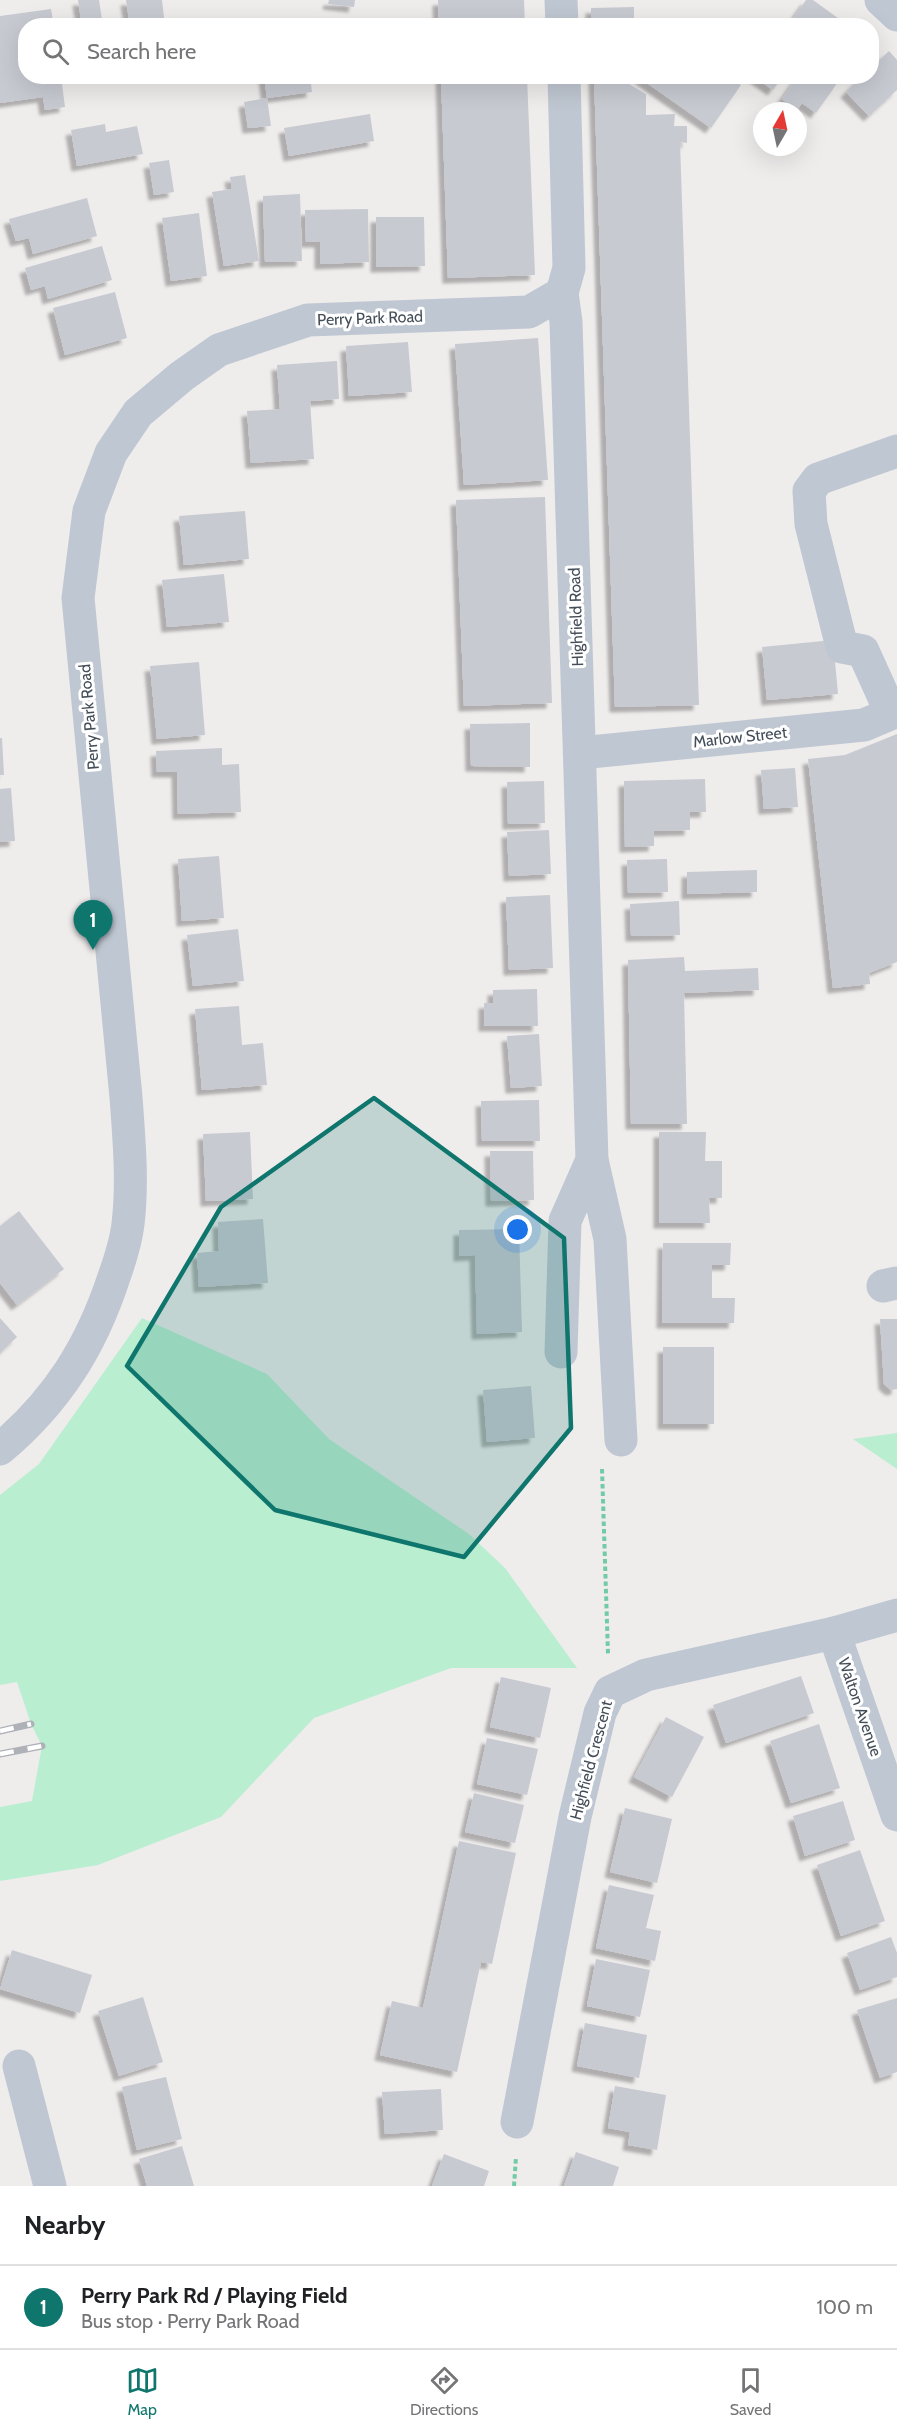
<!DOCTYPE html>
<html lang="en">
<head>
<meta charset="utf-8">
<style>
  :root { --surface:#fff; --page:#f6f6f6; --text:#202124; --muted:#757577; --line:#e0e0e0; --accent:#0f766e }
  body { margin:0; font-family:Cabin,sans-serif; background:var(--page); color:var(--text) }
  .compass { position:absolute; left:753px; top:102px; width:54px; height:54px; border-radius:50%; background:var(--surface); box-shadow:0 6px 24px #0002; rotate:9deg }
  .you { position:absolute; left:518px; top:1230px; width:21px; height:21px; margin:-15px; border:4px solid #fff; border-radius:50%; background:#1a73e8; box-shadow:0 0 0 9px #1a73e833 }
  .badge { display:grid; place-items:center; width:39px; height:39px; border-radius:50%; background:var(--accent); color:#fff; font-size:20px; font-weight:700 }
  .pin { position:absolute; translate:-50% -50px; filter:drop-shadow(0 2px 3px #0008) }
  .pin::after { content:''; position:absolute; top:32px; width:21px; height:18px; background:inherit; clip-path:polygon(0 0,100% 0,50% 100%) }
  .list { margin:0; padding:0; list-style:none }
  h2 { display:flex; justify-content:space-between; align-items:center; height:78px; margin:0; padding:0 24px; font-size:26px }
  h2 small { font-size:20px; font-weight:400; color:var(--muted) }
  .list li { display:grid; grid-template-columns:39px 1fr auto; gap:18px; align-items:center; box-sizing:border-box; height:84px; padding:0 24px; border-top:2px solid var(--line) }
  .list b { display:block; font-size:22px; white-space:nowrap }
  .list p { margin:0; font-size:20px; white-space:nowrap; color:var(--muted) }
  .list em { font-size:20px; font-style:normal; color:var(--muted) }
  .icon { flex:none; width:33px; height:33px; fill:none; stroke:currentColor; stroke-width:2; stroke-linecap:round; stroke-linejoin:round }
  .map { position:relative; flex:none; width:897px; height:2186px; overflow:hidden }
  .search { position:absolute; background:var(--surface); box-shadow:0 6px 24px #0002; left:18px; right:18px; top:18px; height:66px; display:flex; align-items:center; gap:15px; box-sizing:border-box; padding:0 21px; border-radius:24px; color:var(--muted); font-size:22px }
  .sheet { height:162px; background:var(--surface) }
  nav { display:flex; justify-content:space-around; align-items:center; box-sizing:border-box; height:84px; border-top:2px solid var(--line); background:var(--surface); font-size:16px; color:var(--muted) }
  nav a { display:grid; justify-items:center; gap:3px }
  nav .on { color:var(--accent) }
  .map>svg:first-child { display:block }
</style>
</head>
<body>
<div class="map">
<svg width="897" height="2186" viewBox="0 0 897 2186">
  <defs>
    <filter id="shadow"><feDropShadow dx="-5.5" dy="5.5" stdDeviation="1.5" flood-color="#0004"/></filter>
  </defs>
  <rect width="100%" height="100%" fill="#efecec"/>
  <g fill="#b9eed1">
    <path d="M142,1318L267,1374L329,1439L469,1534L505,1568L577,1668H451L314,1718L221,1817L98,1865L0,1881V1807L32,1801L42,1746L31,1724L17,1682L0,1685V1495L39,1464Z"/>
    <path d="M897,1433V1469L853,1439Z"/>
  </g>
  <g fill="#c8cad2" filter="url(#shadow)">
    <path d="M78,0H99L103,26H82Z"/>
    <path d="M126,0H162L165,26H130Z"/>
    <path d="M329,0H355L354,7L328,4Z"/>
    <path d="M438,0H524L525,26H439Z"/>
    <path d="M806,0H813L849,26H788Z"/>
    <path d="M634,7V26H591V8Z"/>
    <path d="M51,9L54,26H26V76H61L65,107L45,110L43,97L0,103V16Z"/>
    <path d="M889,51L897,60V90L869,116L846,92L862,76H872V67Z"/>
    <path d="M264,76H310L312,92L267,98Z"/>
    <path d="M441,76H527L535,275L448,278Z"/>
    <path d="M594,76H616L646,94V115L675,114L674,126H687V143L680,142L699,705L615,707Z"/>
    <path d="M637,76H728L741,85L711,128Z"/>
    <path d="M753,76H783L773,90Z"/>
    <path d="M798,76H830L838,82L816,113L802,103L797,110L782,99Z"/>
    <path d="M267,98L271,126L248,128L244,102Z"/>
    <path d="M370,114L374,141L289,156L284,128Z"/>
    <path d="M105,124L106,132L137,126L143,154L77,166L71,130Z"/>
    <path d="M169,160L174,192L154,195L149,163Z"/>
    <path d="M245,175L259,261L224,266L212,192L232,189L230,177Z"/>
    <path d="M300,194L302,261L265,262L263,196Z"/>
    <path d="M87,198L97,236L33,254L29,238L16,241L9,219Z"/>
    <path d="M368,209L369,262L320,264V242H306L305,210Z"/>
    <path d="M199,213L207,276L171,281L162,218Z"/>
    <path d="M376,217H424L425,266L376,267Z"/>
    <path d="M102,246L112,280L48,299L45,286L31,290L25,268Z"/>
    <path d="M115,292L127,338L65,355L53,308Z"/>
    <path d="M538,338L548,480L464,485L455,344Z"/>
    <path d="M408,342L412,392L349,396L346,346Z"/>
    <path d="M337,361L339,399L310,401L314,459L251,463L247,411L280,409L277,365Z"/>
    <path d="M545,497L552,703L464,706L456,500Z"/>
    <path d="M245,511L249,559L184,565L179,516Z"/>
    <path d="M224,574L229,622L167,627L162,580Z"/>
    <path d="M833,640L838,694L767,700L762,647Z"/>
    <path d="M199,662L205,735L157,739L150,666Z"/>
    <path d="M530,723V767L471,766L470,724Z"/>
    <path d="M897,734V962L869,973L870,984L833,988L808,759L845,755Z"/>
    <path d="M0,738H2L4,775H0Z"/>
    <path d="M222,748V765L239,764L241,812L178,814L177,772H157L156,751Z"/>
    <path d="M795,768L798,807L764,809L761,770Z"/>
    <path d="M705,779L706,812H690V830L654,831V846L625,847L624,781Z"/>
    <path d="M544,781L545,823L508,824L507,782Z"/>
    <path d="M11,788L15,841L0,842V789Z"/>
    <path d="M549,830L551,874L509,876L507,832Z"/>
    <path d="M219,856L224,918L182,921L178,859Z"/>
    <path d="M667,859L668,892L628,893L627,860Z"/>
    <path d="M757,870V892L687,894V872Z"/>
    <path d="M550,895L553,968L509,970L506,897Z"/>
    <path d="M679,901L680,935L631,936L630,904Z"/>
    <path d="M238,929L244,981L193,986L187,935Z"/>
    <path d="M684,957L685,971L758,968L759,990L684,993L687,1124H631L628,960Z"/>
    <path d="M537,989L538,1026H484V1003H493V990Z"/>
    <path d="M239,1006L242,1045L263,1043L267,1085L202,1090L195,1009Z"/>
    <path d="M539,1034L542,1086L511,1088L507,1036Z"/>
    <path d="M539,1100L540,1141H482L481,1101Z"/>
    <path d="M250,1132L253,1199L206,1201L203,1134Z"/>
    <path d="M659,1132H706L705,1161H722V1198H709L710,1223H659Z"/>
    <path d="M490,1151H533L534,1200L491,1201Z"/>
    <path d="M19,1211L64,1269L17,1305L0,1283V1226Z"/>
    <path d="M263,1219L268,1283L199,1287L197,1253L219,1251L218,1222Z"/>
    <path d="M519,1229L522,1332L477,1334L475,1255L459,1256V1230Z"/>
    <path d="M663,1243H731L730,1265H712V1298H735L734,1323H662Z"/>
    <path d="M0,1318L17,1337L0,1353Z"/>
    <path d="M880,1319H897V1389L891,1390L884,1384Z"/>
    <rect x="663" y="1347" width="51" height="77"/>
    <path d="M531,1386L535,1438L487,1442L483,1390Z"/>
    <path d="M801,1676L814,1713L726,1743L713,1705Z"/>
    <path d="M501,1677L551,1688L540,1738L490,1727Z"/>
    <path d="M666,1717L704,1737L672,1797L634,1777Z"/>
    <path d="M819,1724L840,1788L791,1803L770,1741Z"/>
    <path d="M487,1738L538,1749L527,1795L477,1784Z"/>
    <path d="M474,1793L524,1805L515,1843L465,1832Z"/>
    <path d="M843,1801L855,1840L805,1856L793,1816Z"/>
    <path d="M625,1808L672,1819L657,1883L610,1872Z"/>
    <path d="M459,1841L516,1853L492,1964L481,1962L457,2072L380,2055L392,2001L423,2008Z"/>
    <path d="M860,1850L885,1921L841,1936L817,1865Z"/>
    <path d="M609,1885L654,1895L646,1928L661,1931L655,1961L596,1948Z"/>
    <path d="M891,1937L897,1953V1977L860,1990L847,1953Z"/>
    <path d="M12,1950L92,1975L80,2013L0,1989Z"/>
    <path d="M596,1959L650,1970L640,2017L587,2006Z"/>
    <path d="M143,1997L163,2062L119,2076L98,2011Z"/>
    <path d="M897,1998V2072L880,2078L857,2010Z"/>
    <path d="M585,2023L647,2035L639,2078L577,2066Z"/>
    <path d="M166,2077L182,2139L137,2150L122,2087Z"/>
    <path d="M615,2086L666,2095L657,2150L628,2145L630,2132L608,2128Z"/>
    <path d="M441,2089L443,2130L385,2134L382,2092Z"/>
    <path d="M182,2146L194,2186H147L139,2159Z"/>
    <path d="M576,2152L619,2167L613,2186H564Z"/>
    <path d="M444,2154L489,2171L484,2186H432Z"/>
  </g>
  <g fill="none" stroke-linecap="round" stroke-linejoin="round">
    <g stroke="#71cba6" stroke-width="4" stroke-dasharray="4.5 3" stroke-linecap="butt">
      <path d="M602,1469L608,1654"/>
      <path d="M514,2186L516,2157"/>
    </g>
    <g stroke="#bfc7d2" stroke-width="33">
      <path d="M561,0L562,26"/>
      <path d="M881,0L897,15"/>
      <path d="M564,76L569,268L562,293L566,322L592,1160L610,1239L621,1440"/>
      <path d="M891,713L863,651L842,647L811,524L809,491L818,479L897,451"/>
      <path d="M580,753L864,725L897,711"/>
      <path d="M883,1286L897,1283"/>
      <path d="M561,1352L565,1221L592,1160"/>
      <path d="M0,1449C57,1401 91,1347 114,1277C120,1260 126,1242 128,1224C133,1182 129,1139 126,1097L78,598L89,511L111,453L138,413L182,376L219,350L308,320L529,312L562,293"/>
      <path d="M834,1633L897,1815"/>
      <path d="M19,2066L50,2186"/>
      <path d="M517,2122L575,1817L600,1713L610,1692L646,1675L834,1633L897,1615"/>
    </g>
    <defs>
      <g id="rail">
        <path d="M0,1731L31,1724"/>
        <path d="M0,1754L42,1746"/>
      </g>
    </defs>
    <use href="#rail" stroke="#aeb1b7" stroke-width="7"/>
    <use href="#rail" stroke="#fff" stroke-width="4.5" stroke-dasharray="14" stroke-linecap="butt"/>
  </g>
  <path fill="#0f766e" fill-opacity="0.2" stroke="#0f766e" stroke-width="4.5" stroke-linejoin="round" d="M374,1098L564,1238L571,1428L464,1557L275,1510L127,1366L221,1207Z"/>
  <g text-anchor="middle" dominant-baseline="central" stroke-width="6" stroke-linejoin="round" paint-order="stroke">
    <g font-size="16" fill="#444e59" stroke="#fff">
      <text transform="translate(370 318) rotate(-2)">Perry Park Road</text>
      <text transform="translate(576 617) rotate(-92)">Highfield Road</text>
      <text transform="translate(89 717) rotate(-95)">Perry Park Road</text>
      <text transform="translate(740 737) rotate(-6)">Marlow Street</text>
      <text transform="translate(860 1707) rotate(71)">Walton Avenue</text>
      <text transform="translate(591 1760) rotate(-75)">Highfield Crescent</text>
    </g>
  </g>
</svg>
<svg class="compass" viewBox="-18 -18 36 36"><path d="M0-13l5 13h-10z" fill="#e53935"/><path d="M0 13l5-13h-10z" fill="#757577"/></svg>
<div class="you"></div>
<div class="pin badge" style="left:93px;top:950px">1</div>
<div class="search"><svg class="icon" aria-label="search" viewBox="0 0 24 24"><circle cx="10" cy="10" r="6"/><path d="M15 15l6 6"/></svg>Search here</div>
</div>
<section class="sheet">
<h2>Nearby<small></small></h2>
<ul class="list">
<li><span class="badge">1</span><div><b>Perry Park Rd / Playing Field</b><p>Bus stop · Perry Park Road</p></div><em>100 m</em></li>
</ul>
</section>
<nav>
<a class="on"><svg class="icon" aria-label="map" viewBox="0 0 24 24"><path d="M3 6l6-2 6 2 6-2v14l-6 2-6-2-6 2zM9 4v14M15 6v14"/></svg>Map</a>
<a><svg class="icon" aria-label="directions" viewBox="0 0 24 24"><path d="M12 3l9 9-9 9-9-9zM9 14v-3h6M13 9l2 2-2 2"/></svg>Directions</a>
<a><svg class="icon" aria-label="saved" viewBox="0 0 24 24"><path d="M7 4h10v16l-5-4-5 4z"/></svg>Saved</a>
</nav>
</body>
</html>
